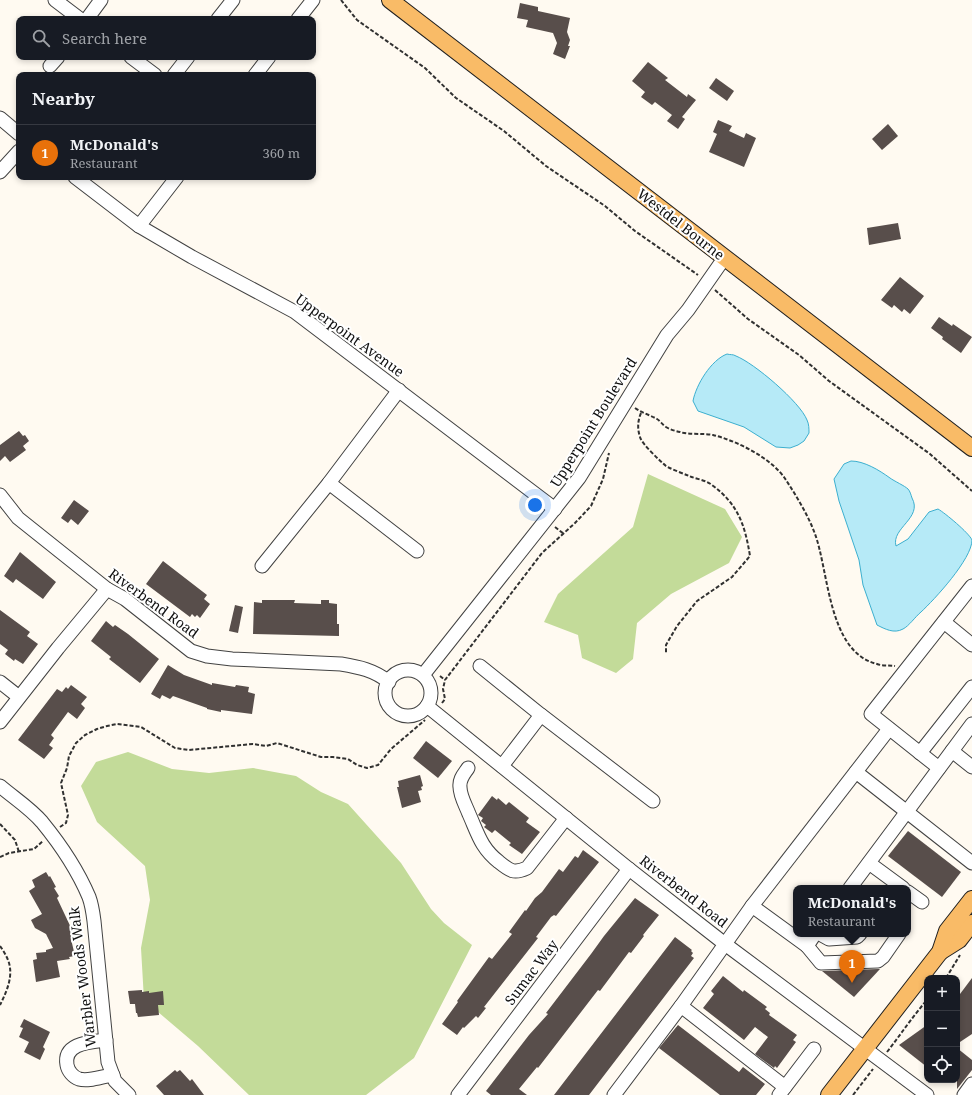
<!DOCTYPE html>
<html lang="en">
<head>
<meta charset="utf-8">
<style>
  :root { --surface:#171b24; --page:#20242c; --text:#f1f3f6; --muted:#9ea1a6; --line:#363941; --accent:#0b8043 }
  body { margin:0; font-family:"Noto Serif",serif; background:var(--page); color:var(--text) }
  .controls { position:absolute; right:12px; bottom:12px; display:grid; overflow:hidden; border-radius:8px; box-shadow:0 2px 6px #0003 }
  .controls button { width:36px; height:36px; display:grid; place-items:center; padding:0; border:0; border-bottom:1px solid var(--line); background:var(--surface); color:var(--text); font:20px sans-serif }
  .you { position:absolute; left:535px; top:505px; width:14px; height:14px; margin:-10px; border:3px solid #fff; border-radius:50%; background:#1a73e8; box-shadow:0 0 0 6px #1a73e833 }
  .badge { display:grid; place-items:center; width:26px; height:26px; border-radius:50%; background:var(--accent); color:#fff; font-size:13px; font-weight:700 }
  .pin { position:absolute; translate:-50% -33px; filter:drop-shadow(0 1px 2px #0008) }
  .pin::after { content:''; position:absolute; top:21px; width:14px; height:12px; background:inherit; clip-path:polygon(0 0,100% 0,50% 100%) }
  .popup { position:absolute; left:793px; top:885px; width:118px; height:52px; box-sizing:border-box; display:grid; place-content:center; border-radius:8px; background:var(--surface); filter:drop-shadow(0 1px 3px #0005); font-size:13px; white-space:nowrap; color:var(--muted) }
  .popup b { font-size:15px; color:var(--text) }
  .popup::after { content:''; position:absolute; left:50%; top:100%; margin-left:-8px; border:8px solid transparent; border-top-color:var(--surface) }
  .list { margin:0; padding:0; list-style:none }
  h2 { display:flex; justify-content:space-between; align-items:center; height:52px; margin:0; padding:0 16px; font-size:17px }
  h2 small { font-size:13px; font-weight:400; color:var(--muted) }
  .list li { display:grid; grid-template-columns:26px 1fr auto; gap:12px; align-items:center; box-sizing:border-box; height:56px; padding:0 16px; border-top:1px solid var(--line) }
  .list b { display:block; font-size:15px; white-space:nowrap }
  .list p { margin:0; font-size:13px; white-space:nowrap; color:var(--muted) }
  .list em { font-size:13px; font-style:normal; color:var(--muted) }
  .icon { flex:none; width:22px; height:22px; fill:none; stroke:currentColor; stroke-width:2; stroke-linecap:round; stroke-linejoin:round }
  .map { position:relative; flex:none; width:972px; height:1095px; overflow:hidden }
  .search { position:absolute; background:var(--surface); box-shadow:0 2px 6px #0003; left:16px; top:16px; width:300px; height:44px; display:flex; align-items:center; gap:10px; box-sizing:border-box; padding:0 14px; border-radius:8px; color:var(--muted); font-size:15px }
  .panel { position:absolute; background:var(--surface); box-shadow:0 2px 6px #0003; left:16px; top:72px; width:300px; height:108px; border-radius:8px }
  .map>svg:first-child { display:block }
</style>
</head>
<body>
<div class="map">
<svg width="972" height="1095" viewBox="0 0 972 1095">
  <rect width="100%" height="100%" fill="#fffaf1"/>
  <g fill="#c3db99">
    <path d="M648,474L725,509L742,537L729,563L671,594L637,623L633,659L616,673L582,658L578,635L544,622L558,594L633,527Z"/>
    <path d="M128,752L172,769L209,773L253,768L296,776L321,792L348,804L401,863L431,909L444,923L472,945L414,1058L366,1095H249L198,1046L144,1000L141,948L150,900L145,866L97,822L81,786L96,762Z"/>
  </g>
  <g fill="#b6eaf7" stroke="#3cafcf">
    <path d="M727,354C730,355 733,354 736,356C754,363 800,402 807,420C809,424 809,429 809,433L804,441L798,445L790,448L776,447L744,427L698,411L693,401C696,385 711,360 727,354Z"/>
    <path d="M851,461C864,461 879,470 890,478C894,481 905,486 908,489C910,491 911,495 912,498C923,518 891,528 896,546L908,539L929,512L938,509C945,513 969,533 972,540C972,559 934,600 921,612C915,617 909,626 903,629C894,634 885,629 877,625L863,585L859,560L839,501L834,479L844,464Z"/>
  </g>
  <g fill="#584e4b">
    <path d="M520,3L538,7V11L570,18L567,32L570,40L568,46H570L565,59L553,54L557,43L553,33L526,27L528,20L517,18Z"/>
    <path d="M648,62L668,78L665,80L687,97L688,94L696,100L682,117L685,119L678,129L667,121L672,115L655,102L652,105L641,97L645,92L632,81Z"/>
    <path d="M716,78L734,91L727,101L709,88Z"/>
    <path d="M718,120L732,126L729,131L744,138L746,133L756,138L744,167L709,152L717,134L713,132Z"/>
    <path d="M888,124L898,136L882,150L872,139Z"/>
    <path d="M898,223L901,239L869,245L867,228Z"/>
    <path d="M900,277L924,296L910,314L904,309L902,312L894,305L892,308L881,300Z"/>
    <path d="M939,317L952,326L953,324L972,337L961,353L942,339L943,337L931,328Z"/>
    <path d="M19,431L23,436L25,435L29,441L23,446L26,450L10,462L5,456L0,461V445Z"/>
    <path d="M74,500L89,511L78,525L71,519L68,523L61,518Z"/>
    <path d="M20,552L56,582L43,599L16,579L13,583L4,576Z"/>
    <path d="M163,561L207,595L204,599L210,604L200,618L197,615L195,617L192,614L190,617L146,584Z"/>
    <path d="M262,600H295L294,603L321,604V600H329V603L337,604V624H339V636L253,634L254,602L262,603Z"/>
    <path d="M235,605L243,607L238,633L229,631Z"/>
    <path d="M0,610L30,632L27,636L38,644L23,664L15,659L14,661L5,654L8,650L0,644Z"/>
    <path d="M106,621L113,627L115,625L128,634L159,659L140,683L109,659L111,657L91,641Z"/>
    <path d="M168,665L184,675L212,685V683L235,687L236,685L249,687L248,692L255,694L252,714L221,710V712L207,709V708L173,696L170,699L162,695L160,699L151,694Z"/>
    <path d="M71,685L87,697L81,704L85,708L77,719L68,712L51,735L54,738L49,745L53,748L44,759L18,740L57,689L62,692L66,687L68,689Z"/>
    <path d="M426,741L452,761L438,778L413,758Z"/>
    <path d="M420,775L423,786L421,787L422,790L418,791L421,802L402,808L397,787H399L398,781Z"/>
    <path d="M492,796L497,800L498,798L506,805L509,802L529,818L526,822L540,832L522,854L509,845L511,843L495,830L492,833L484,827L486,825L481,821L483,818L478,815Z"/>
    <path d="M908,831L961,872L942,897L888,856Z"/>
    <path d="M583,850L599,862L556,916L554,915L551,917L536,937L538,938L484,1007L486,1008L478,1018L476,1016L464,1028L463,1027L457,1035L442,1024L458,1002L457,1001L489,957L492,959L512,934L509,932L525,910L526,911L535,898L542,892L559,869L563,872L575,856L578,858Z"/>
    <path d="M46,872L49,877L50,876L56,887L54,888L59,896L57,898L73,932L70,934L73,938L71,939L75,956L69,957L70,959L57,961L60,977L36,982L33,960L37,959L36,953L46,952V950L53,948L46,934L35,928L31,920L42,914L29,891L35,887L32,880Z"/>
    <path d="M635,898L659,915L643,935L644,936L631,953L629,952L600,991L598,990L538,1068L537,1067L519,1089L527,1095H491L486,1091L529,1035L548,1014L546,1013L591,954L604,936Z"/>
    <path d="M675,937L692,950L691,951L693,953L691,956L694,958L589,1095H554Z"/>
    <path d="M880,969L854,997L822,971L878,969Z"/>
    <path d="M723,976L743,992L744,990L767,1007L765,1009L770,1013L769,1015L797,1035L793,1040L796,1042L777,1068L775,1066L774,1068L755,1054L768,1037L755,1027L744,1040L703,1008L714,994L711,991Z"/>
    <path d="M972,978V1034L957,1044V998Z"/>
    <path d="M142,990V992L149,991V993L163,991L164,1005H158L159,1015L138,1017L137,1013H136L135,1004H130L128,991Z"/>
    <path d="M24,1019L50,1032L43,1047L45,1049L40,1060L24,1052L29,1042L19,1037L23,1028L20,1027Z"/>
    <path d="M678,1025L739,1072L743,1067L765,1084L756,1095H720L659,1048Z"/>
    <path d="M927,1025V1067L899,1045Z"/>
    <path d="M957,1048L972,1060V1070L957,1089Z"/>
    <path d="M175,1070L177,1072L180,1070L190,1081L192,1079L204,1095H164L156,1086Z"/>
  </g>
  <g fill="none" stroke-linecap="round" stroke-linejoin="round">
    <defs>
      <g id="minor">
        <path d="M55,0L80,19"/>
        <path d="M87,19L101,0"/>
        <path d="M218,19L233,0"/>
        <path d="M298,19L313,0"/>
        <path d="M131,57L155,75"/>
        <path d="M50,66L58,57"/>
        <path d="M174,75L188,57"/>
        <path d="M255,75L269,57"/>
        <path d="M0,118L19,134"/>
        <path d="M0,172L19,151"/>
        <path d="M75,177L139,226L192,257L295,312L555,509"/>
        <path d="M139,226L177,177"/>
        <path d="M329,483L417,551"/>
        <path d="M0,495L18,518L107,589L125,599L191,651L207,656L232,659L341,664C359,667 374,670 389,682"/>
        <path d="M262,566L329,483L399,390"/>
        <path d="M944,622L972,645"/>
        <path d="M480,666L541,715L502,766"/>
        <circle cx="408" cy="693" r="23"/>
        <path d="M423,675L579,478L667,335L688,310L725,257"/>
        <path d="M0,682L19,697"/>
        <path d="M427,706L629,869L725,944L927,1095"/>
        <path d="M541,715L653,801"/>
        <path d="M0,722L58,648L107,589"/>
        <path d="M952,751L972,767"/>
        <path d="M920,753L972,687"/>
        <path d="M468,768C464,774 459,779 460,787C460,796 466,806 469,814C478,834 481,848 499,862C510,871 514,874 527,868L566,818"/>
        <path d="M939,768L871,714L972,586"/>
        <path d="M856,772L972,863"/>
        <path d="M0,786C14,798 30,808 42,822C60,844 78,871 89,897C92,905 93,913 94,921L108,1062L115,1081L129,1095"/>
        <path d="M869,863L903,888"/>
        <path d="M850,888L972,724"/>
        <path d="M908,892L922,902"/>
        <path d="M752,906L889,729"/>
        <path d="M820,934L829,939L857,937L860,934"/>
        <path d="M807,946L821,963L878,961L883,957L899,934"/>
        <path d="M681,1006L785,1087"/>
        <path d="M106,1040C90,1042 63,1043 67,1065C68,1071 73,1077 79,1079C89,1082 103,1076 113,1075"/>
        <path d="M458,1095L629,869"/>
        <path d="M614,1095L681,1006L752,906L807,946L815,934"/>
        <path d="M779,1095L814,1049"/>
        <path d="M964,1095L972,1084"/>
      </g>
      <g id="major">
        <path d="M390,0L972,448"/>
        <path d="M940,952L959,940L972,923"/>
        <path d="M829,1095L940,952L947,931L972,899"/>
      </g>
    </defs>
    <use href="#minor" stroke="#424242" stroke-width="15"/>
    <use href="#major" stroke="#202020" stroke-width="18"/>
    <g stroke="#313131" stroke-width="2" stroke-dasharray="4 2" stroke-linecap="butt">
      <path d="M341,0L357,20L425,68L456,98L504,131L546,166L605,206L635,231L698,275"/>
      <path d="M715,290L748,319L799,355L829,381L930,454L972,491"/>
      <path d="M635,408C642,413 650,415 657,419C660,421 662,424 666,427C669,429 675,431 680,432C689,435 702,433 713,435C737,441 772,458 786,480C797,497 808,515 815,534C829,572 828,652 877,664C882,666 889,665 895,666"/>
      <path d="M641,413C638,420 637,428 640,437C641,443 661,462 666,466C673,470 682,473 689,476C696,479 706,480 712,485C738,504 745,525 750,556L732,577L697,601L677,626L666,645V654"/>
      <path d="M555,527L564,534"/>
      <path d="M440,676L445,680"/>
      <path d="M442,703L445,699L443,689L445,680L542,553L575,523L591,506L603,479L609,453"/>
      <path d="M0,824L15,840L19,852"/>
      <path d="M60,827L66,823L68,815L61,783L67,768L69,756L76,743L85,735L97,729L107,726L117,724L141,727L175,748L189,750L253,744L266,746L277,743L321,757H333L348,759L357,765L367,768L378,765L391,749L425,720"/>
      <path d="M0,857L9,853L34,849L43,841"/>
      <path d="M0,946C3,950 6,955 8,960C14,975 7,991 0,1005"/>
      <path d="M946,978L960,955"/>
      <path d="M887,1052C901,1034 913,1016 927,1000"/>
      <path d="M853,1095L873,1069"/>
    </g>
    <use href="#minor" stroke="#fff" stroke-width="13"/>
    <use href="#major" stroke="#f9bb67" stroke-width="16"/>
  </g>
  <g text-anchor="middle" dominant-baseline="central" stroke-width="4" stroke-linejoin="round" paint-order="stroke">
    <g font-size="14" fill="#0f0f0f" stroke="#fff">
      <text transform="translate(681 224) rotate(38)">Westdel Bourne</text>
      <text transform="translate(350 335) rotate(36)">Upperpoint Avenue</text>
      <text transform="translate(593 422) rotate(-58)">Upperpoint Boulevard</text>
      <text transform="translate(154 603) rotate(36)">Riverbend Road</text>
      <text transform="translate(684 891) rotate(38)">Riverbend Road</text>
      <text transform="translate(531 972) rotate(-53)">Sumac Way</text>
      <text transform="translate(82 977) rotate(-97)">Warbler Woods Walk</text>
    </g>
  </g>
</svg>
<div class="controls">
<button>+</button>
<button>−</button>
<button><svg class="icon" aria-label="locate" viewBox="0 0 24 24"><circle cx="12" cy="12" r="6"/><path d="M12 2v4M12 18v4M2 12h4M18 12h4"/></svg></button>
</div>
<div class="you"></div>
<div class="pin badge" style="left:852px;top:983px;background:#e8710a">1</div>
<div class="popup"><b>McDonald's</b>Restaurant</div>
<div class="search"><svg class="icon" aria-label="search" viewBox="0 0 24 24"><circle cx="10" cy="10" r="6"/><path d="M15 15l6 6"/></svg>Search here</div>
<section class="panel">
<h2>Nearby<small></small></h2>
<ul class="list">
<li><span class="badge" style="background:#e8710a">1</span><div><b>McDonald's</b><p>Restaurant</p></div><em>360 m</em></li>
</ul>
</section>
</div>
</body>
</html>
